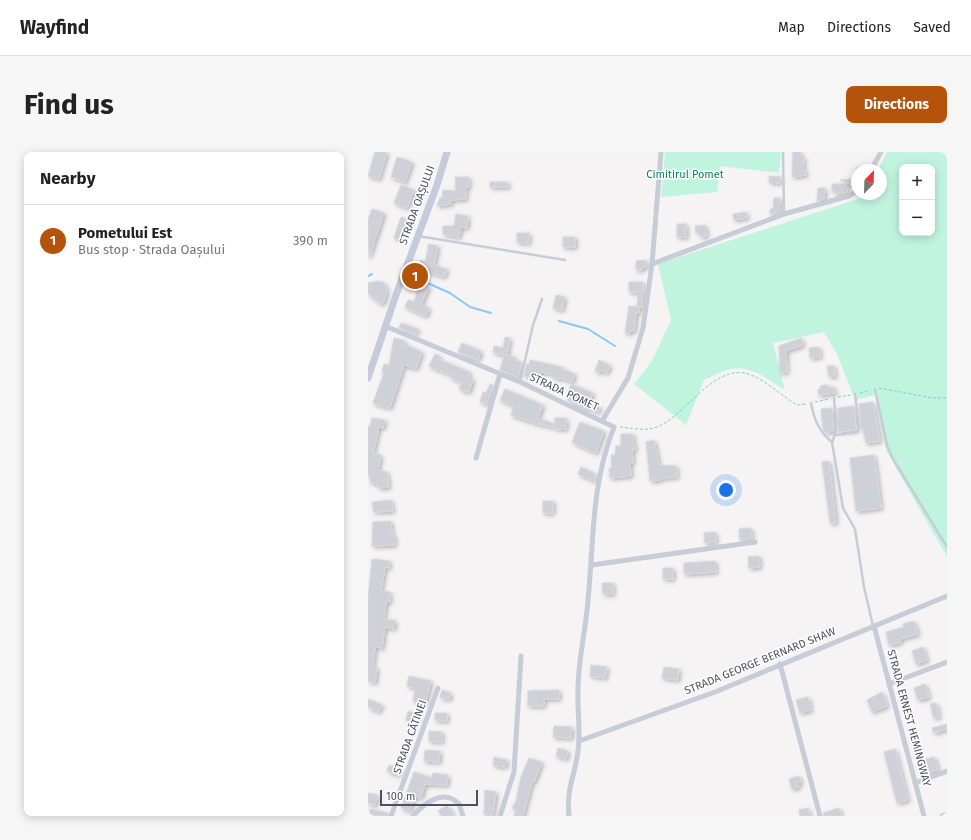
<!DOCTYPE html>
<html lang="en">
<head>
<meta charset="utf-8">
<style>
  :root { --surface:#fff; --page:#f6f6f6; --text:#222; --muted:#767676; --line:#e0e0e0; --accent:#b45309 }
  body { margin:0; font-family:"Fira Sans",sans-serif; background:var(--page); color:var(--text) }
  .controls { position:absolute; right:12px; top:12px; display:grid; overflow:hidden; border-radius:8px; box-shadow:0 2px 10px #0003 }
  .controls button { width:36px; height:36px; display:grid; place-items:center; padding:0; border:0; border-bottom:1px solid var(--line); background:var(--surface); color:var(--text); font:20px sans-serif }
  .compass { position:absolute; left:483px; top:12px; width:36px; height:36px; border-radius:50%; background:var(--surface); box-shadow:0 2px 10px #0003; rotate:23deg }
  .scale { position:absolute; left:12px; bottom:10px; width:98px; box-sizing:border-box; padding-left:4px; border:2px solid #495162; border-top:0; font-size:11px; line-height:14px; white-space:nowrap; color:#495162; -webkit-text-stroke:3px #fff; paint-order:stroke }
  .you { position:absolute; left:358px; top:338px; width:14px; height:14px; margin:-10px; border:3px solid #fff; border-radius:50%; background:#1a73e8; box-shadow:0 0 0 6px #1a73e833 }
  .badge { display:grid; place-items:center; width:26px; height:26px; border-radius:50%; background:var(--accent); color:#fff; font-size:13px; font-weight:700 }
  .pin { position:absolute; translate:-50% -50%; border:2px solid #fff; box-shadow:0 1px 4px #0006 }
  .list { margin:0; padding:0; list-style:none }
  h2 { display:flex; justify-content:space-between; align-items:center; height:52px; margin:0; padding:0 16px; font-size:17px }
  h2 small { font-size:13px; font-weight:400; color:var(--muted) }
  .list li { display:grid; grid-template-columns:26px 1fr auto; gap:12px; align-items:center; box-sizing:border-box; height:72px; padding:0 16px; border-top:1px solid var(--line) }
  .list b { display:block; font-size:15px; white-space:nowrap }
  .list p { margin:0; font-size:13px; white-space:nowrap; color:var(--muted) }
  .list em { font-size:13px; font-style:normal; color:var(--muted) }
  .map { position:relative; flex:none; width:579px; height:664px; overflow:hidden; border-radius:8px }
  header { display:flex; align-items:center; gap:24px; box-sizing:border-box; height:56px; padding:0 20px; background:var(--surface); border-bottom:1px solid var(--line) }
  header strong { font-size:19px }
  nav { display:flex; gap:22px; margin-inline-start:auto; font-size:14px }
  .intro { display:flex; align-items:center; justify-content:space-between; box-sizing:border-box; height:96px; padding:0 24px }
  h1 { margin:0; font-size:28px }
  .button { padding:10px 18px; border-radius:8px; background:var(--accent); color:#fff; font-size:14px; font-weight:700 }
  main { display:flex; gap:24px; padding:0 24px }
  aside { flex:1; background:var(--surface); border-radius:8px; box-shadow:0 2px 10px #0003 }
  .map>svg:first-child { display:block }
</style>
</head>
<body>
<header>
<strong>Wayfind</strong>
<nav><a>Map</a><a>Directions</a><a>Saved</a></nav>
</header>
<div class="intro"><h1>Find us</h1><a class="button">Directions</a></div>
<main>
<aside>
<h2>Nearby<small></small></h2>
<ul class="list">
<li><span class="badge">1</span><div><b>Pometului Est</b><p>Bus stop · Strada Oașului</p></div><em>390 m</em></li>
</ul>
</aside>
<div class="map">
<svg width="579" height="664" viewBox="0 0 579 664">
  <defs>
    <filter id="shadow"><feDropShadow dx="2" dy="2" stdDeviation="2" flood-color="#0004"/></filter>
  </defs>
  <rect width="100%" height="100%" fill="#f5f3f3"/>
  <g fill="#c0f4de" fill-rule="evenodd">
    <path d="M297,0H413L411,21L352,14L349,40L293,45Z"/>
    <path d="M519,0H579V405L518,298L507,243L487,248L469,202L456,180L405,191L417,238C400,227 380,211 359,218C351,220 344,225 336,228L318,273L266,232L284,209L303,168L290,112L496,45L498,42H513V18H510ZM534,15H564V81H534Z"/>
  </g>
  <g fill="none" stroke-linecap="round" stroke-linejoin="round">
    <g stroke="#8ac9f4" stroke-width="2">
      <path d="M0,124L4,122"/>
      <path d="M46,125L82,141L102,155L123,161"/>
      <path d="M191,169L220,177L247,194"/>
    </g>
  </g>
  <g fill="#cfd1d8" stroke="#d7d7de" filter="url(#shadow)">
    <path d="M7,0H19L11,27L0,24Z"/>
    <path d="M425,0H433V6H436L435,19L437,18L438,23L424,25Z"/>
    <path d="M29,5L44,10L37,30L23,25Z"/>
    <path d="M489,15V35L472,28L484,27Z"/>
    <path d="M401,24L413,25L412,31L401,30Z"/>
    <path d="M87,25H101V35H98V47L83,48V52L69,54L72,46H74L75,38L88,39Z"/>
    <rect x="122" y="30" width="18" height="5"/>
    <path d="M464,32H478L479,40L467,42V39H464Z"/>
    <path d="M33,33L46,38L39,56L26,51Z"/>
    <path d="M450,36H457L456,47L449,49Z"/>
    <path d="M406,46H412L411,60L402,62V57H405Z"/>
    <path d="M4,57L16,61L1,106L0,68Z"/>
    <path d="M378,60L379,66L366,68L365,62Z"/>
    <path d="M88,62L100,64L99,76L93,75L91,85L75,82V74H86Z"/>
    <path d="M33,65L40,68L33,88L26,86Z"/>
    <rect x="309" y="72" width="9" height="13"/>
    <path d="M337,73L339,84L333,85L332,82L328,80L327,74Z"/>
    <path d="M149,81H161V91L149,90Z"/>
    <rect x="195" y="85" width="12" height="10"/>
    <path d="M60,92L70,94L66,113L79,117L76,125L50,116L53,108L57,110L60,98Z"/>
    <path d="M278,108V115H274V118H268V109Z"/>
    <path d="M46,128L61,134L53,153L61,156L58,164L37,155L40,148L46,150L50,137L44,134Z"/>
    <path d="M10,129L16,131L19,138L16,150L12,152L0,141V131Z"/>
    <path d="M261,130H275L274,155L269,154L270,140H261Z"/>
    <path d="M188,143L197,145L194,158L185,156Z"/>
    <path d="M261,154L271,155V161L268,160L266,179H263L262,181H257Z"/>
    <path d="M33,171L50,177L48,182L31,176Z"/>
    <path d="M137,185L142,186L139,203L147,205L146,208L154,210L150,225L132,218L136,203L125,200L126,194L135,196Z"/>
    <path d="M26,186L37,189L36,192L54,200L48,217L36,213L22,256L5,251L16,221L14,220L16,212L21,213Z"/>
    <path d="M433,186L435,193L418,199L419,220L412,221L411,194Z"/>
    <path d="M94,191L113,199L110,208L90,200Z"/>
    <path d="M451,195L452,205L442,206L441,196Z"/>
    <path d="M67,202L72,204L70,207L102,220L100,225L105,227L101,240L91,237L94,230L83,226V223L61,214Z"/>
    <path d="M162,208L194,215V217L207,222L204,230L191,225V227L184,225L185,222L173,220L171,227L156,224L159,212H161Z"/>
    <path d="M231,208L242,213L239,221L233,218L231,221L227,219Z"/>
    <path d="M459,214H466L467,224L461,225Z"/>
    <path d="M122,232L125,233L119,252L112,250L115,240L118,241Z"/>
    <path d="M203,232L225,241L221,251L232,255L230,260L219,256L218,257L199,248L203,241L200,239Z"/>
    <path d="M460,233V236L466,235L467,241L451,243L450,237H453L452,234Z"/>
    <path d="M137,237L175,253L170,266L186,272L185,275L167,271L143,263L146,254L132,248Z"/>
    <path d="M505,250L512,289L498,291L495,277H493L491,252Z"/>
    <path d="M486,254L488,278L470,280V256Z"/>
    <path d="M464,256L465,279L459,281L455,277L453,257Z"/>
    <path d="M4,266L17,268L15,276L11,275L5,302L13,303L10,318L19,320L21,335L10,336V332L2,330V324L0,323V274L2,275Z"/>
    <rect x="187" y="266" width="11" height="11"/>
    <path d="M212,270L236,279L228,301L204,290Z"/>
    <path d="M253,282H265V292H267V298H264L265,311H262L263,324L242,326L241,316H244L243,303H247L248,294H253Z"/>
    <path d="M286,288L291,313L308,314L309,325L293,326V328L282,329L278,290Z"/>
    <path d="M506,303L513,356L488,359L482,306Z"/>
    <path d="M461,309L468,371H462L454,310Z"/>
    <path d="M213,315L228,322L227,329L210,322Z"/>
    <path d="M23,348L25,359L6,360L4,350Z"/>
    <rect x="175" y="349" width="10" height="12"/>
    <path d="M23,369L24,383H26L27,393L4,394L5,370Z"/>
    <path d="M383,376L384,386L372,388L371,377Z"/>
    <path d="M347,380L348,390L337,391L336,381Z"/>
    <path d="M391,404L392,415L381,416L380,405Z"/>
    <path d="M4,407L22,409L21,416L17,415L13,439L22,440V450H18L16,468H27L26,477L17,475L14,496L7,495L5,515L9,516L7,531L0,529V447Z"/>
    <path d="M347,409L348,420L316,422V411Z"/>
    <rect x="295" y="416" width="10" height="11"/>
    <path d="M234,431H245V442H235Z"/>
    <path d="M546,469L550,482L532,487L533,490L521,493L518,480L536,475L535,472Z"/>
    <path d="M555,495L559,508L548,512L544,499Z"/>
    <path d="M223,513L239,515L237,526L222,524Z"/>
    <path d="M296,515L311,517L310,528L294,526Z"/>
    <path d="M41,524L63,529L57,552L45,549L47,536L39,534Z"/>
    <path d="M557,532L561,545L550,548L546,536Z"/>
    <path d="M74,538L83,541L81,548L72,545Z"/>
    <path d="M191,538V547H176V554H160V539Z"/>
    <path d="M514,540L519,554L504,560L499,548Z"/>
    <path d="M440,545L443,558L432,561L428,548Z"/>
    <path d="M0,547L14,553L11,560L0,555Z"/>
    <path d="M568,551L571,565L566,566L562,552Z"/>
    <path d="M40,559L51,562L48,571L38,568Z"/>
    <path d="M67,561H79V569L67,568Z"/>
    <path d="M579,572V577L566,581L564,576Z"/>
    <path d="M186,574L204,575L203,586L185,585Z"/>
    <path d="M61,579L74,580V590L61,589Z"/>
    <path d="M190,596L200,599L198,607L188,604Z"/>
    <path d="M527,597L540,648L529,651L516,600Z"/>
    <path d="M57,598L72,599L71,610L56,609Z"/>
    <path d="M126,605L139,608L137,615L125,613Z"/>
    <path d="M566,605L570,617L559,621L555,608Z"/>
    <path d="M161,606L174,610L166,630H164L155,664H146L148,658L144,656L148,649L153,625Z"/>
    <path d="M21,613L33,617L30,623L19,619Z"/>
    <path d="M46,620L64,626L65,621L80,623L79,633L57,632L53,646L47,644L42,659L33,656Z"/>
    <path d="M431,624L433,630L430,631L431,635L424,637L421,627Z"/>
    <path d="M117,638L128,640L125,663L116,662Z"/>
    <path d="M0,641L10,643L7,653L0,651Z"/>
    <path d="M79,653L86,664H74L70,659Z"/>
    <path d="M440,656L442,664H432L431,658Z"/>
    <path d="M471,656L473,664H456L455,661Z"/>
    <path d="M2,657L20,661L19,664H1Z"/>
  </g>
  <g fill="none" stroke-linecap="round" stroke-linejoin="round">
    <g stroke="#75d5b9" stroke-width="1" stroke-dasharray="3 2" stroke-linecap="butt">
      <path d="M511,236L565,246H579"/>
      <path d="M492,241L502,238"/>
      <path d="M470,245L483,243"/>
      <path d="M447,250L461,247"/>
      <path d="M252,275C263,276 275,279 286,276C317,267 346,208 383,223C400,230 414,244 429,253L438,252"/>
    </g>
    <g stroke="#c6ccd8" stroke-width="2.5">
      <path d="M415,0L416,61"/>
      <path d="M50,84L197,108"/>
      <path d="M152,230L165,173L174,147"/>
      <path d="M507,237L519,293L525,307L579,395"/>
      <path d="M466,246C467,261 471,276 464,290L475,356L487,377L496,435L505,474"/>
      <path d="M443,251C446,267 451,280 464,290"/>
      <path d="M468,283L490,280L491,275L487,242"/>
    </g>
    <g stroke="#c6ccd8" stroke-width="5">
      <path d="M503,18L513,0"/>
      <path d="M284,112L416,62L481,44L489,39"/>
      <path d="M17,174L152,230L246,275C223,333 226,387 220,448C218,478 210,507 210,538C209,558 213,578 210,599C207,624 198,636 201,664"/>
      <path d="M234,269L260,226L275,176L284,112L293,0"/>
      <path d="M108,306L132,222"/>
      <path d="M224,413L387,390"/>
      <path d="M506,474L556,664"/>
      <path d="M412,512L452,664"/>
      <path d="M521,532L579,510"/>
      <path d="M211,589L347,540L579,444"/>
      <path d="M547,631L579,619"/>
      <path d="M23,664L70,536"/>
      <path d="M45,664C56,651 76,636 91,652L95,664"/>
      <path d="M132,664L146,620L153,504"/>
      <path d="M574,664L579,662"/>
    </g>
    <path stroke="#c5cbdc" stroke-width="7" d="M0,226L28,143L69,33L79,0"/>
  </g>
  <g text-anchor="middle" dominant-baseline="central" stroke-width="3" stroke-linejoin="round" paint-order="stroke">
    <g font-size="11" fill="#10815e" stroke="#fff">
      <text x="317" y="22">Cimitirul Pomet</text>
    </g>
    <g font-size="11" fill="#495162" stroke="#fff">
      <text transform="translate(49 53) rotate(-70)">STRADA OAȘULUI</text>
      <text transform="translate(196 240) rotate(25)">STRADA POMET</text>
      <text transform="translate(392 509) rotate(-22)">STRADA GEORGE BERNARD SHAW</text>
      <text transform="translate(541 566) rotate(75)">STRADA ERNEST HEMINGWAY</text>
      <text transform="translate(42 585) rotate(-70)">STRADA CĂTINEI</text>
    </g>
  </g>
</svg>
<div class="controls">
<button>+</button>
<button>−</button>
</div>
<svg class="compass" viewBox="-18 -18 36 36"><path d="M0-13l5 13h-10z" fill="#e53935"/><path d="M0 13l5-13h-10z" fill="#767676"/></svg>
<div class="scale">100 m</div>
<div class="you"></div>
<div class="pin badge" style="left:47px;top:124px">1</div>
</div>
</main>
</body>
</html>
